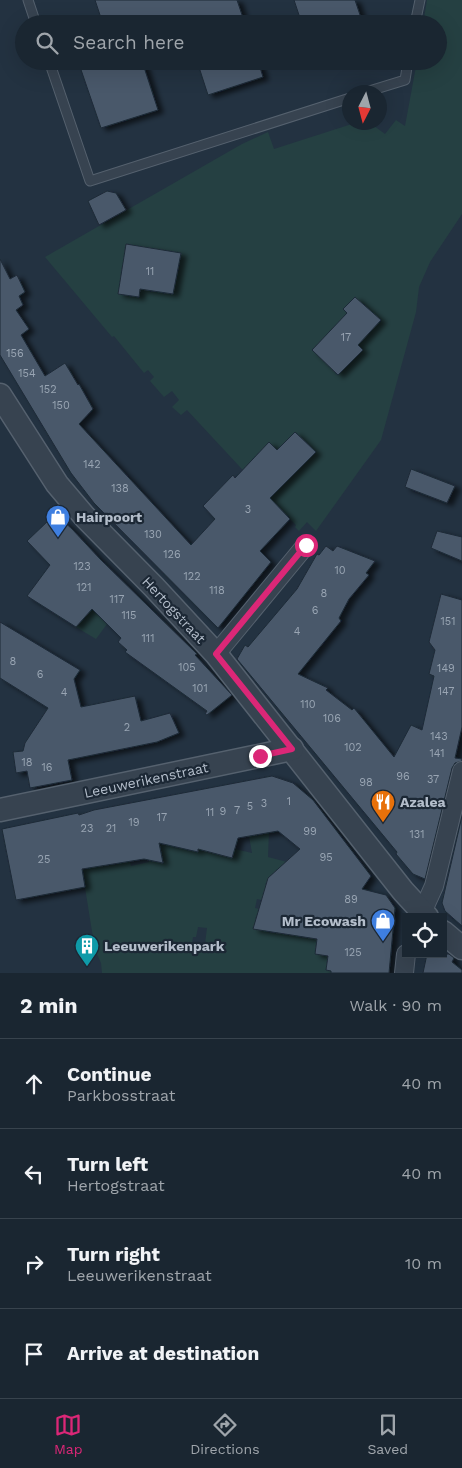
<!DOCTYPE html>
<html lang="en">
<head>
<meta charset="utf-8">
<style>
  :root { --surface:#1a2631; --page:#232e39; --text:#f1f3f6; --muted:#9fa5ab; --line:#38434d; --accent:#db2777 }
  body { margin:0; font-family:"Work Sans",sans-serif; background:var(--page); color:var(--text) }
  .controls { position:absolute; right:15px; bottom:15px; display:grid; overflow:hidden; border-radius:0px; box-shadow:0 5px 20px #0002 }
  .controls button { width:45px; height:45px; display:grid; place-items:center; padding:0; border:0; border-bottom:1px solid var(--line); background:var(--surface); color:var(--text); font:25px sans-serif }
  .compass { position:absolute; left:342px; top:85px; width:45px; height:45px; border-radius:50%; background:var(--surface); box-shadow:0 5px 20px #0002; rotate:186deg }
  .stop { position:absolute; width:15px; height:15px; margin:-11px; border:4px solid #db2777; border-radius:50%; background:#fff }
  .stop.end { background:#db2777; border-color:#fff; box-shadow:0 1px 5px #0008 }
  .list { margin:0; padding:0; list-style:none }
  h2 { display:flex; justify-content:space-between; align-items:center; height:65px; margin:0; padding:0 20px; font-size:21px }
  h2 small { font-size:16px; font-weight:400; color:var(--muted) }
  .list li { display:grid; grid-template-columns:32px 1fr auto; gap:15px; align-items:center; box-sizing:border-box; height:90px; padding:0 20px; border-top:1px solid var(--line) }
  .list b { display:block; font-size:19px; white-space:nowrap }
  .list p { margin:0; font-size:16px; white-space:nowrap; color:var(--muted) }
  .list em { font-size:16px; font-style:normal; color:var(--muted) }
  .icon { flex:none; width:28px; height:28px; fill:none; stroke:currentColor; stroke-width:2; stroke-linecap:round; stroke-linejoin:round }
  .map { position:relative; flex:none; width:462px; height:973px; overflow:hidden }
  .search { position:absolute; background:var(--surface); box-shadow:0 5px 20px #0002; left:15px; right:15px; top:15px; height:55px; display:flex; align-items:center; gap:12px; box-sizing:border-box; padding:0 18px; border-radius:28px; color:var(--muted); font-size:19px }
  .sheet { height:425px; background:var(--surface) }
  nav { display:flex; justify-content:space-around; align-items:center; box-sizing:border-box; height:70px; border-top:1px solid var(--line); background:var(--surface); font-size:14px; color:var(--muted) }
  nav a { display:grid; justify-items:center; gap:2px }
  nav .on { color:var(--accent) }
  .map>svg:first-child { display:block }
</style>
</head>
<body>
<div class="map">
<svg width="462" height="973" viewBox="0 0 462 973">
  <defs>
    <filter id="shadow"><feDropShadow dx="5.5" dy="3" stdDeviation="2.5" flood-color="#0009"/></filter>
  </defs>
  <rect width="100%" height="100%" fill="#233241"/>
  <g fill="#254042" fill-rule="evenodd">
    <path d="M427,0H462V214L430,262L419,287L416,312L381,440L316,531L307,522L299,531L295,527L296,525L280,509H279L187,410L181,415L172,407L179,400L172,391L164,397L150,381L154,377L148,370L144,373L114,336L112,337L45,257L242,144L268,132L274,149L355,123H370L385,134L396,120L405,126L417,61H438V24H423Z"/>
    <path d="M97,603L103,620L107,624L96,639L76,627Z"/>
    <path d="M269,830L268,857L321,871L262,900L257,899L255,908L259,909L253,929L317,939L315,954L328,956L326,970L331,971V973H102L101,963L95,950L82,869L126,847L131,866L149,862V860L163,863L151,839L198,852L200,841L252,853L249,836ZM198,927L207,928L204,952L191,950L193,937H196Z"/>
  </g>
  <g fill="#49596a" stroke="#1e2a37" filter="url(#shadow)">
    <path d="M95,0H237L245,24H103Z"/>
    <path d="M294,0H355L363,24H302Z"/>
    <path d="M78,61H142L158,110L101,128Z"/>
    <path d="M197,61H258L263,77L208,95Z"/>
    <path d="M107,191L116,193L126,210L99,225L88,201Z"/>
    <path d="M126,244L181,253L173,294L140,289L139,297L118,294Z"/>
    <path d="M0,259L10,279L17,275L25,292L19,296L23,305L16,310L29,329L21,335L45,376L65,363L78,385L79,384L93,409L79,424L191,545L215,519L203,506L233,475L235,478L269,442L277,450L295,432L316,452L270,498L290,519L260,551L271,562L218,628L94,503L71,473L0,355Z"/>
    <path d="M355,297L381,320L358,345L363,350L338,375L312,350L347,313L343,309Z"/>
    <path d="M411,469L455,486L447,503L405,487Z"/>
    <path d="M49,520L56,526L62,520L72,529L100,559L197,654L195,655L232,695L207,715L205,714L207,711L125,652L127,650L118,642L121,638L92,609L76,627L27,596L50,565L27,541Z"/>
    <path d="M437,531L462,537V561L431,548Z"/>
    <path d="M326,546L333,551L337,546L375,561L366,573L369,575L349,599L339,618L341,621L298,674L328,688L326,690L352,710L354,708L394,757L411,725L422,730L434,676L429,674L435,650L429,642L441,594L462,600V727L455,758L462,759V761L455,763L452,768L425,879L413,874L396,854L397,852L237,659L245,645L248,647L297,589L317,554L319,555Z"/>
    <path d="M0,622L80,670L74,679L81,707L135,696L141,721L170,713L179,733L157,742L68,760L72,780L30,788L27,771L16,773L13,752L23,751L25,743L48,708L0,678Z"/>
    <path d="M272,776L293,783L313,800L371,876L362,889L386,895L395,908L389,973H331V971L326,970L328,956L315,954L317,939L253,929L268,878L300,849L278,831L238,838L232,858L198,849V852L159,843L163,863L144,859L82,869L85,887L16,900L2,829L78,813L79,815L94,810Z"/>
    <path d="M462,816V926L445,911L442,903Z"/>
    <path d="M427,954H449L454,958L452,962L462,970V973H423Z"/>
  </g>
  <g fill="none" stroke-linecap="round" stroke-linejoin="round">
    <defs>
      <g id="service">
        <path d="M28,0L36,24"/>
        <path d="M415,24L420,0"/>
        <path d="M49,61L90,181L350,98"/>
        <path d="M366,92L405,80L408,61"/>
      </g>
      <g id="minor">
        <path d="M216,654L306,545"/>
        <path d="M420,917L434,886L462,771"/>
        <path d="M404,973L406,954"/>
      </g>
      <g id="tertiary">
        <path d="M0,395L57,484L85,517L154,587L216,654L403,891L427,917"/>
        <path d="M0,810L292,749"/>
        <path d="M443,932L462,948"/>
      </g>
    </defs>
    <use href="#service" stroke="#55616e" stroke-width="11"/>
    <use href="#minor" stroke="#55616e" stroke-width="20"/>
    <use href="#tertiary" stroke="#55616e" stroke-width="25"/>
    <use href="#service" stroke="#374350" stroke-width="9"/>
    <use href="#minor" stroke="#374350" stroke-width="18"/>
    <use href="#tertiary" stroke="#374350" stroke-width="22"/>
  </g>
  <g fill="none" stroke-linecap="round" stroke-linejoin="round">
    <path stroke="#db2777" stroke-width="6" d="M260,756L292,749L216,654L306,545"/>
  </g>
  <defs>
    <symbol id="shop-pin" viewBox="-11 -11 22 30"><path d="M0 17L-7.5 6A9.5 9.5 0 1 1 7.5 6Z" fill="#3f7fe0" stroke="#1c2835"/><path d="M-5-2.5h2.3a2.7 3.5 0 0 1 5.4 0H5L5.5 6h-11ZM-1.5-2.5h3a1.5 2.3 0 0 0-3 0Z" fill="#fff"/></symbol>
    <symbol id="restaurant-pin" viewBox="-11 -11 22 30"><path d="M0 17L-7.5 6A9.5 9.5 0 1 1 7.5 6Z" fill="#e8710a" stroke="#1c2835"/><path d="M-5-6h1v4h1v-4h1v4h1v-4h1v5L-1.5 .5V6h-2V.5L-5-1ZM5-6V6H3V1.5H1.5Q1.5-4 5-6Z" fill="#fff"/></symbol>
    <symbol id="building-pin" viewBox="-11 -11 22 30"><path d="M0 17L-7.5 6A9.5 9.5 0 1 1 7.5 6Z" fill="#0f9aa8" stroke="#1c2835"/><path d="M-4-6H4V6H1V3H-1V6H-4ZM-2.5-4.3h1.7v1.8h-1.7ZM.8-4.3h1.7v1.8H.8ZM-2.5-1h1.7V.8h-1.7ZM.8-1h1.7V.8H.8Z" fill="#fff"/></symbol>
  </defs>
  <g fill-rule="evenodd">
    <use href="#shop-pin" x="44" y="503" width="28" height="38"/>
    <use href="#restaurant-pin" x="369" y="788" width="28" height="38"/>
    <use href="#shop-pin" x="369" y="907" width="28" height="38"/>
    <use href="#building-pin" x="73" y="932" width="28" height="38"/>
  </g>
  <g text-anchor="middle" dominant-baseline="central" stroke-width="4.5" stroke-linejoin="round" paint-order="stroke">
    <g font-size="11" fill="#99a5b3">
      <text x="150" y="271">11</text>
      <text x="346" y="337">17</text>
      <text x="15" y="353">156</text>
      <text x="27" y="373">154</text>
      <text x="48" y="389">152</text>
      <text x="61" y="405">150</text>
      <text x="92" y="464">142</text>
      <text x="120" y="488">138</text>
      <text x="248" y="509">3</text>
      <text x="153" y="534">130</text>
      <text x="172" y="554">126</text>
      <text x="82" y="566">123</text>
      <text x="340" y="570">10</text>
      <text x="192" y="576">122</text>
      <text x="84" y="587">121</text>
      <text x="217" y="590">118</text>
      <text x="324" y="593">8</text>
      <text x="117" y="599">117</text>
      <text x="315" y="610">6</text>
      <text x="129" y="615">115</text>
      <text x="448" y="621">151</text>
      <text x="297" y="631">4</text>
      <text x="148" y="638">111</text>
      <text x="13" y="661">8</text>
      <text x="187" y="667">105</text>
      <text x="446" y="668">149</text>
      <text x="40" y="674">6</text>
      <text x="200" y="688">101</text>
      <text x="446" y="691">147</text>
      <text x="64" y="692">4</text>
      <text x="308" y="704">110</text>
      <text x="332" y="718">106</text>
      <text x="127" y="727">2</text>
      <text x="439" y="736">143</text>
      <text x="353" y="747">102</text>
      <text x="437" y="753">141</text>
      <text x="27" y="762">18</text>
      <text x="47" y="767">16</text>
      <text x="403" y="776">96</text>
      <text x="433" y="779">37</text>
      <text x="366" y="782">98</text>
      <text x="289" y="801">1</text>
      <text x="264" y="803">3</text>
      <text x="250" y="806">5</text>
      <text x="237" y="810">7</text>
      <text x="223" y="811">9</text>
      <text x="210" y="812">11</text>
      <text x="162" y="817">17</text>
      <text x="134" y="822">19</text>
      <text x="87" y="828">23</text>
      <text x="111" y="828">21</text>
      <text x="310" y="831">99</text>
      <text x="417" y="834">131</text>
      <text x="326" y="857">95</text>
      <text x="44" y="859">25</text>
      <text x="351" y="899">89</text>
      <text x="353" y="952">125</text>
    </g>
    <g font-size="14" font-weight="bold" fill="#b4becb" stroke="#1c2835" text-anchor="start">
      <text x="76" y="517">Hairpoort</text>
      <text x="400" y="802">Azalea</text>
      <text x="366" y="921" text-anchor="end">Mr Ecowash</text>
      <text x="104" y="946">Leeuwerikenpark</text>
    </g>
    <g font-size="14" fill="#b4becb" stroke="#1c2835">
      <text transform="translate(174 610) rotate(47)">Hertogstraat</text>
      <text transform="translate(146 780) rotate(-12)">Leeuwerikenstraat</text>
    </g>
  </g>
</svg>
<div class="controls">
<button><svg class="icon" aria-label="locate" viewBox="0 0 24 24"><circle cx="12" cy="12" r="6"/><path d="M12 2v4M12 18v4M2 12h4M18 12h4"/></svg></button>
</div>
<svg class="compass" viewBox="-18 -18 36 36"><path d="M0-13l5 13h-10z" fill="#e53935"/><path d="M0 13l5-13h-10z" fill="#9fa5ab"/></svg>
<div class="stop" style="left:306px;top:545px"></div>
<div class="stop end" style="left:260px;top:756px"></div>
<div class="search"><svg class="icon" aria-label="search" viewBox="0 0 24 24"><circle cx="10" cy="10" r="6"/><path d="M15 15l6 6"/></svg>Search here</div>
</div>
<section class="sheet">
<h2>2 min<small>Walk · 90 m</small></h2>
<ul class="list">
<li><svg class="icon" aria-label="ahead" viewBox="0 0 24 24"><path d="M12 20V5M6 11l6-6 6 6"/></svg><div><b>Continue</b><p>Parkbosstraat</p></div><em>40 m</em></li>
<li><svg class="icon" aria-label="left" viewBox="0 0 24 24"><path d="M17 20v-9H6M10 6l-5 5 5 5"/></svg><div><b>Turn left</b><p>Hertogstraat</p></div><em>40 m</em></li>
<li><svg class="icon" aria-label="right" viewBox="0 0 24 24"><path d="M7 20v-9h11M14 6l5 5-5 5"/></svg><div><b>Turn right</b><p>Leeuwerikenstraat</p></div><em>10 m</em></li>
<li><svg class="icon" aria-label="arrive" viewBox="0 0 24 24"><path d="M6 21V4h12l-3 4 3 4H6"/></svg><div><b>Arrive at destination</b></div></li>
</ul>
</section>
<nav>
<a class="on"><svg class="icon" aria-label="map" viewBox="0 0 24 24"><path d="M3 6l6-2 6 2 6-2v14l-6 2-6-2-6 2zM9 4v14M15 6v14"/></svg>Map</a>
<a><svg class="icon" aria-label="directions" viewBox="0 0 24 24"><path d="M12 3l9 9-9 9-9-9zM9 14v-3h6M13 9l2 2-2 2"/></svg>Directions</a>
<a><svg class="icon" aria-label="saved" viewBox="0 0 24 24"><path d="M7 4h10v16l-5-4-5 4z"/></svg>Saved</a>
</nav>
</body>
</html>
